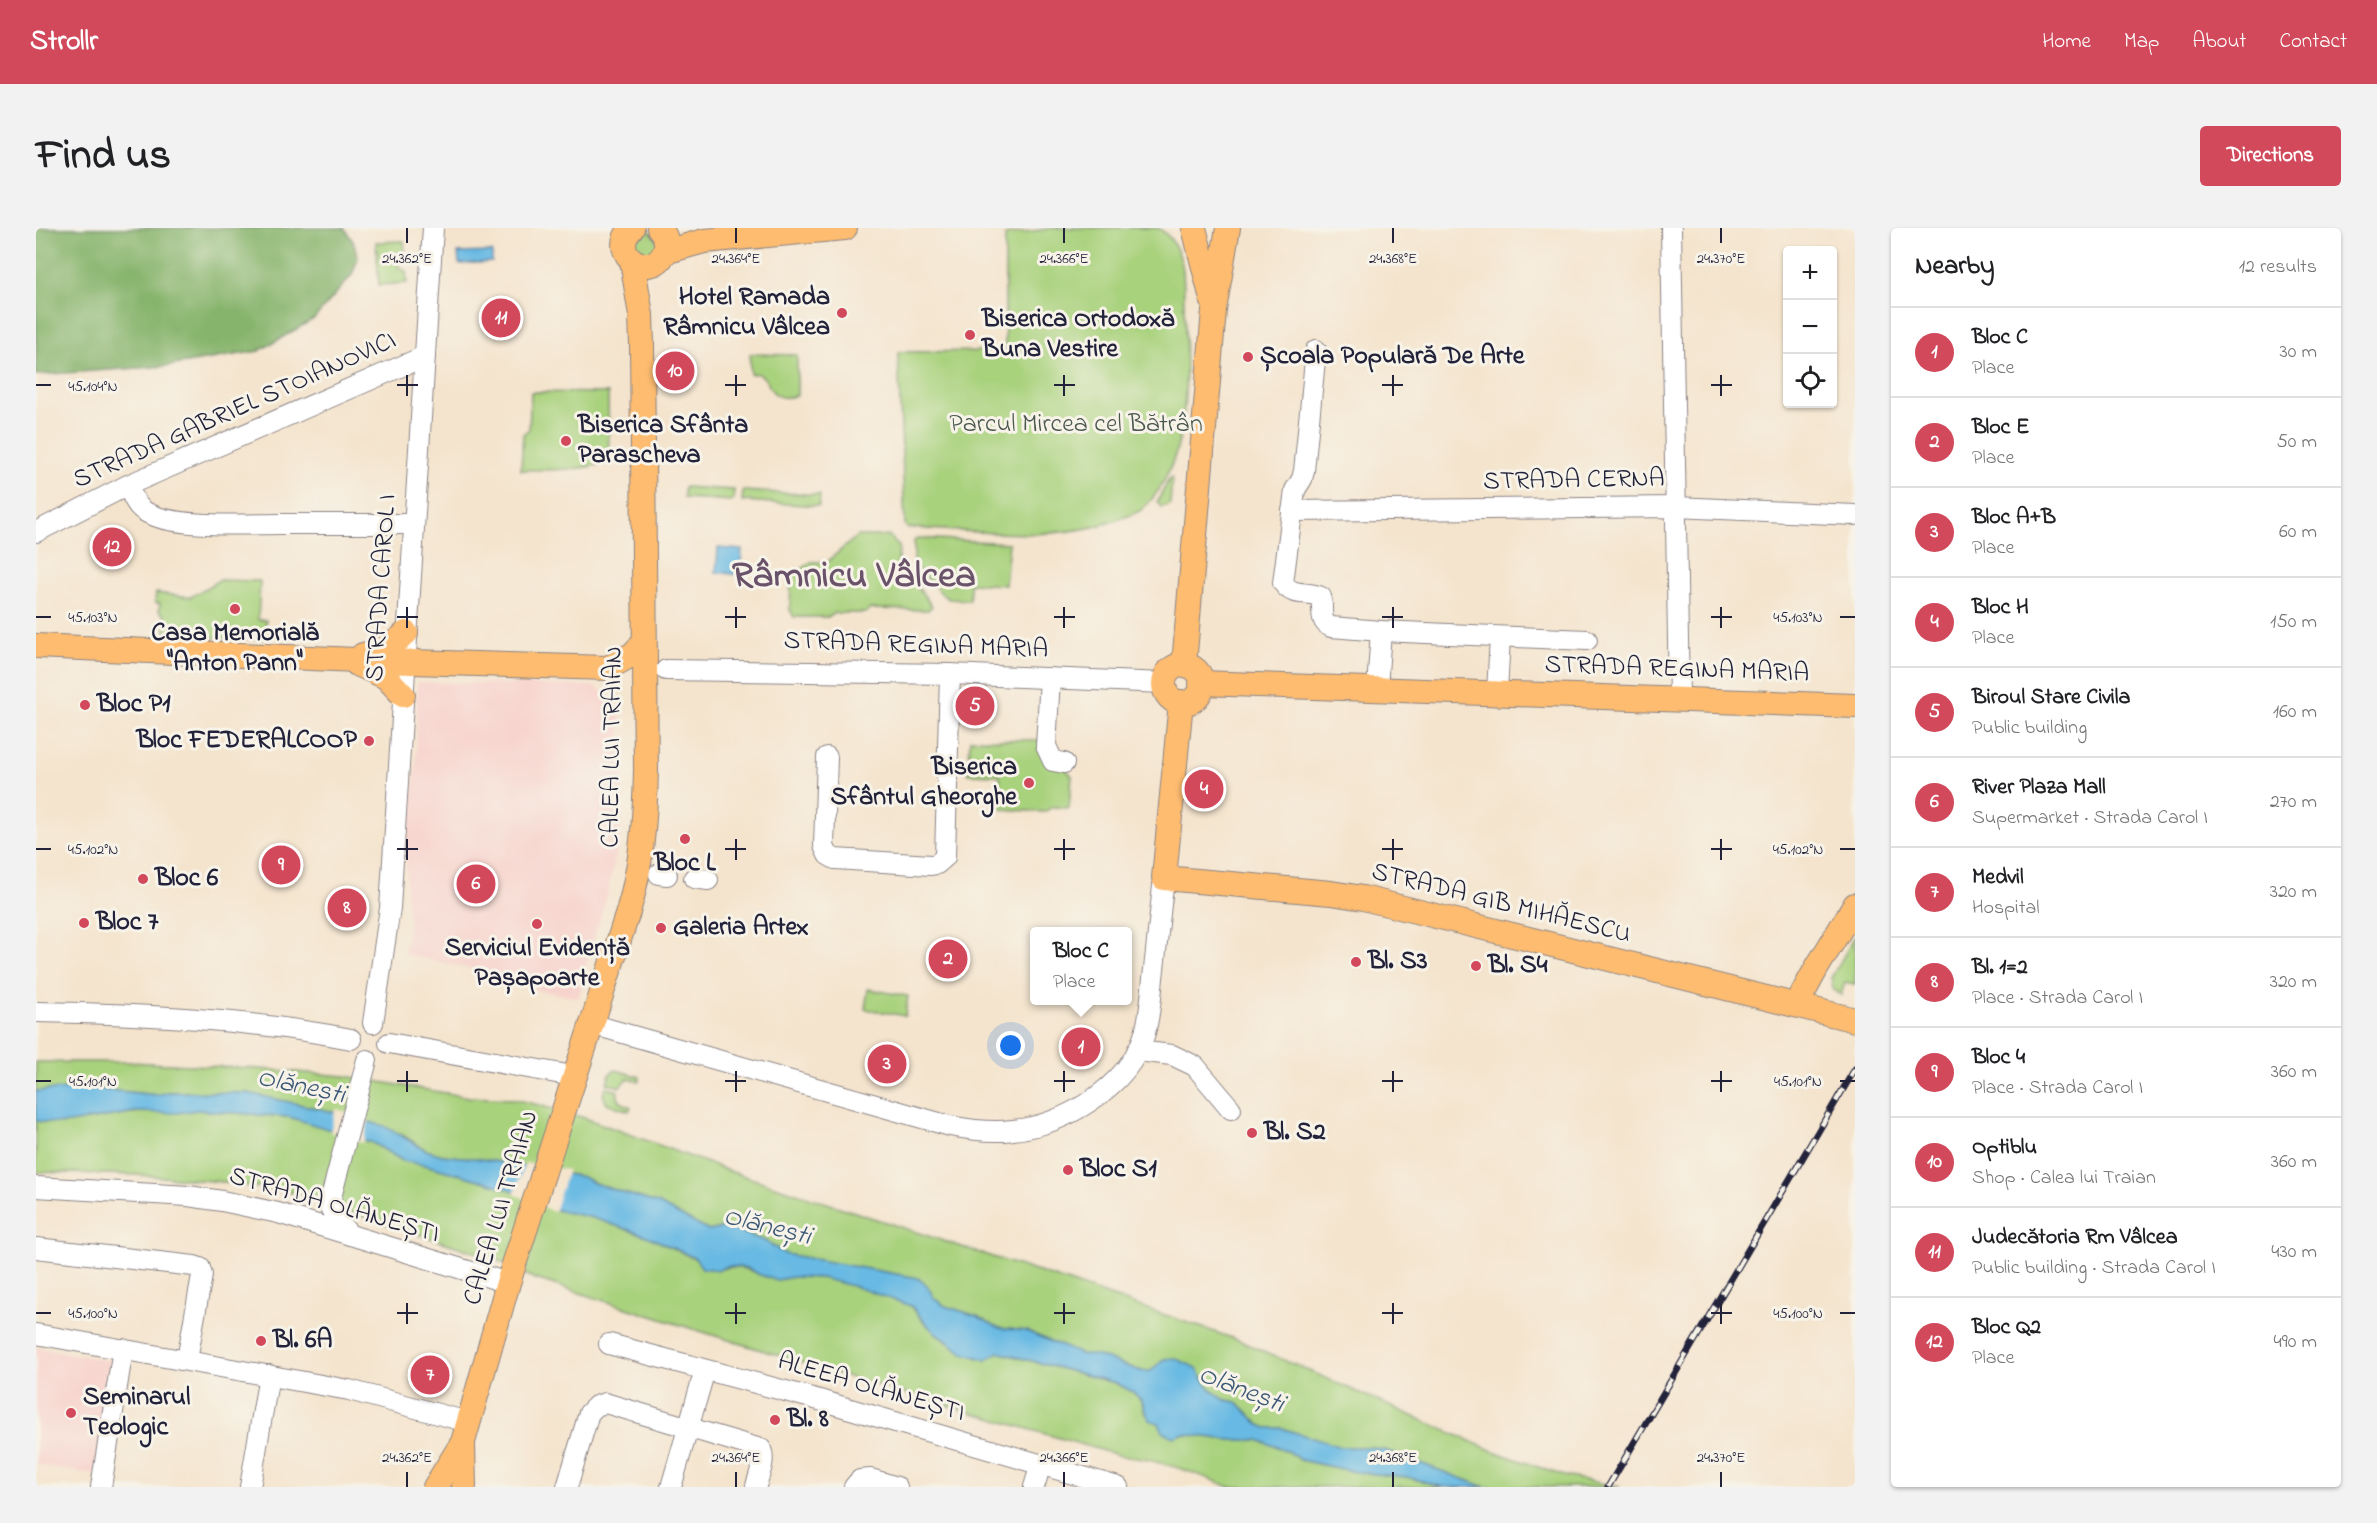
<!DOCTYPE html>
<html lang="en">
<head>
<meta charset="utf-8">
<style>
  :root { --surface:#fff; --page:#f2f2f2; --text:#202124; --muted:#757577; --line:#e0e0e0; --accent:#d1495b }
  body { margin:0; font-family:"Indie Flower",sans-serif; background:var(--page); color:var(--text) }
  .controls { position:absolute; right:18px; top:18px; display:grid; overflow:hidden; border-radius:6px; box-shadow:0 2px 4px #0004 }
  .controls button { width:54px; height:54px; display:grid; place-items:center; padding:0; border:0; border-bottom:2px solid var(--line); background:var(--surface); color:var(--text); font:30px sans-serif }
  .you { position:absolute; left:975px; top:818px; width:21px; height:21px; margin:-15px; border:4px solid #fff; border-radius:50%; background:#1a73e8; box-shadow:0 0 0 9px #1a73e833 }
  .badge { display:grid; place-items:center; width:39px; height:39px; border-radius:50%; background:var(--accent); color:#fff; font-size:20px; font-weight:700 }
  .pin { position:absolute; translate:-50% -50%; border:3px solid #fff; box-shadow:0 2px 6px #0006 }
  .popup { position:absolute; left:994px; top:699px; width:102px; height:78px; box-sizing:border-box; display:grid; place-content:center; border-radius:6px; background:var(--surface); filter:drop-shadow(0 2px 4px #0005); font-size:20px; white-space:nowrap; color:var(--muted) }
  .popup b { font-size:22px; color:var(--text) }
  .popup::after { content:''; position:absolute; left:50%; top:100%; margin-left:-12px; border:12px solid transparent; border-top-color:var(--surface) }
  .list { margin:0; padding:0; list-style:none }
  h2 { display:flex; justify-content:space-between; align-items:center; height:78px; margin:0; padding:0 24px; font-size:26px }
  h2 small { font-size:20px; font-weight:400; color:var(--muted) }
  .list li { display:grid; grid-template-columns:39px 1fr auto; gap:18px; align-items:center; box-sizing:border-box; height:90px; padding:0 24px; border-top:2px solid var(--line) }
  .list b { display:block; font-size:22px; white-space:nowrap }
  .list p { margin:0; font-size:20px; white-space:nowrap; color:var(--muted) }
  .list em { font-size:20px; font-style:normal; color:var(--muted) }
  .icon { flex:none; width:33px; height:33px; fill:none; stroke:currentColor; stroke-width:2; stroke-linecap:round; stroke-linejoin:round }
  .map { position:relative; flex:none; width:1819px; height:1259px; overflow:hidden; border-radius:6px }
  header { display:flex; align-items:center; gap:36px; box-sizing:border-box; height:84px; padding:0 30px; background:var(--accent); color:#fff }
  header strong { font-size:28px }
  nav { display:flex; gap:33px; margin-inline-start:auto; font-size:21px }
  .intro { display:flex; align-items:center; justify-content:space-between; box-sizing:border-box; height:144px; padding:0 36px }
  h1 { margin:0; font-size:42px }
  .button { padding:15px 27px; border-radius:6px; background:var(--accent); color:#fff; font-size:21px; font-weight:700 }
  main { display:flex; gap:36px; padding:0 36px }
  aside { flex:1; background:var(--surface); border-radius:6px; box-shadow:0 2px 4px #0004 }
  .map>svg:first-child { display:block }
</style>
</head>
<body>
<header>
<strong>Strollr</strong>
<nav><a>Home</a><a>Map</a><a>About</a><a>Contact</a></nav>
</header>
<div class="intro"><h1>Find us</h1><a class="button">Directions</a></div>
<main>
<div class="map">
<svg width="1819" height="1259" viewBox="0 0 1819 1259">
  <rect width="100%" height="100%" fill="#f7f3e8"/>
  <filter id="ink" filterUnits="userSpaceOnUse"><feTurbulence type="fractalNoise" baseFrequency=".0167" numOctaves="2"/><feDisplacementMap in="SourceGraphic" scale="12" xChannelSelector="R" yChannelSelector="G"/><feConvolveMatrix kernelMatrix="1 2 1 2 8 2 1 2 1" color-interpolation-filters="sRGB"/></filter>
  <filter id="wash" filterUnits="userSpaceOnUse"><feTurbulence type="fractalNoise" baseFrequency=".008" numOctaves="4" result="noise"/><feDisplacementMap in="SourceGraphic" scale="24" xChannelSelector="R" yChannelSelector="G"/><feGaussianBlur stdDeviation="1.35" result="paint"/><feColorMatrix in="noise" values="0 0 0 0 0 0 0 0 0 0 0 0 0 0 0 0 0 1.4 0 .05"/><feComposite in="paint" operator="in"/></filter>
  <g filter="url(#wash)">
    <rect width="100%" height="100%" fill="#f4e4cd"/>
    <g fill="#f7d0ca">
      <path d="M381,454L556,458L570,465L582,477L584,484L586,530L587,583L585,602L572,663L549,740L543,770L461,754L462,747L368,726L373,693L370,670L371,613L380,532Z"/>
      <path d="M0,1119L79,1134L59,1247L0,1236Z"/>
    </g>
    <g fill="#a9d27d" stroke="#667a5c" stroke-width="1.5">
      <path d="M1018,0H1122C1134,6 1144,24 1146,37C1149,50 1147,65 1148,78C1150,123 1153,181 1140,224C1134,243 1122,269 1105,282C1100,286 1091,288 1084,291C1017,316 941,302 871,300L869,297L862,124L969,123V7Z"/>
      <path d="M605,2L614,3L624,17L607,30L595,12Z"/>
      <path d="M368,13L369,24L362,27L363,40L370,43L371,55L343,57L340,14Z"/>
      <path d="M714,126L761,127V167C732,178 735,150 723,146C720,145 717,146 714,146Z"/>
      <path d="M495,164L572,165L573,229C562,245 505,241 485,242L487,206L493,201Z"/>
      <path d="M1134,250H1136L1134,277L1125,279L1121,274Z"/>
      <path d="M648,259L698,262L697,273L648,270Z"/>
      <path d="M707,263L784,267L783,278L706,273Z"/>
      <path d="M821,308H853L863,318L861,353H877L896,378L892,382L834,381L830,385H798L793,389H758L754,382L755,350L775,334H791Z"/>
      <path d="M882,310L973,315L969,357L934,355V372L913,371L908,368L878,337V313Z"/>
      <path d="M183,352L224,353L222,392H230L229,411L132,408L129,402V388L123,382L124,375H119L120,365L155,369Z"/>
      <path d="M934,511L1006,512L1036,548L1033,580L1016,579L1009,584L963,581L964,547L932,546Z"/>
      <path d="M1819,708V756L1809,754L1805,767L1797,762L1795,750Z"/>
      <path d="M832,761L872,768L869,788L829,781Z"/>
      <path d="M0,834H93L211,840L309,848L433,869L477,871L495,875L549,890L696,944L1027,1052L1202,1112L1457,1223L1528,1248L1584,1259H1449L1351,1223L1333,1219H1305L1245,1200H1231L1224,1197L1201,1174L1189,1172L1178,1164L1171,1157L1168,1150L1128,1131L1115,1143H1105L1062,1128L1044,1126L990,1103L963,1100L941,1088L909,1078L898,1070L892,1059L882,1050L749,1026L729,1013L685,1000L673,1003L623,976L558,955L547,949L445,931L406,927L390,922L365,906L330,894L298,884L212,865L133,864L121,867L57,860L0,863Z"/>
      <path d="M580,842L604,849L603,853L591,851L583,859L571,855L574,845Z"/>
      <path d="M570,859L582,863C580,872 587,876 595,879L593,883L570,875L567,866Z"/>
      <path d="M161,882L253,889L287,898L337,915L367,933L389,937L447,953L476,962L520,982L557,990L611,1008L682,1042C707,1033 715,1047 739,1051C745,1052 751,1050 757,1049C765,1049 776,1049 784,1050C806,1053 853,1067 873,1077C879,1081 883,1089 888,1094C905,1111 926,1127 950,1132L961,1124L1079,1155L1097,1164L1106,1173L1109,1185L1123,1195L1147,1206L1193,1212H1222L1250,1222L1264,1232L1320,1244L1371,1249L1408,1259H1194C1159,1245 1122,1231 1085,1228L806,1147L641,1096L497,1050L457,1030L310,983L277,968L188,954L103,947L0,944V893C37,896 61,890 96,885C118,882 139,885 161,882Z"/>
    </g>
    <path fill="#86b46c" stroke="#546b54" stroke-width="1.5" d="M0,0H308L317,13L322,30L316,47L278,91L223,123L132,138L0,147Z"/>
    <g fill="#68b9e3" stroke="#456e8f" stroke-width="1.5">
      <path d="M456,24V34L423,36L422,25Z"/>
      <path d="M682,320L706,322L704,347L680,344Z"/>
      <path d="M52,860L121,867L133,864L212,865L298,884L348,898L390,922L406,927L445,931L547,949L558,955L623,976L673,1003L685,1000L700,1002L729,1013L749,1026L882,1050L892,1059L898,1070L909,1078L941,1088L963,1100L990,1103L1044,1126L1062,1128L1105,1143H1115L1128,1131L1138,1130L1154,1137L1162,1142L1171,1157L1178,1164L1189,1172L1201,1174L1224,1197L1231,1200H1245L1305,1219H1333L1351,1223L1449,1259H1408L1371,1249L1320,1244L1264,1232L1250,1222L1222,1212H1193L1147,1206L1137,1209L1127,1204L1123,1195L1113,1192L1106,1173L1097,1164L1080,1155L962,1124L950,1132L927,1125L895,1101L875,1078L820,1059L785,1050L757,1049L741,1052L724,1047L711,1040L692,1038L682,1042L666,1040L659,1030L611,1008L557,990L520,982L476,962L447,953L389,937L367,933L337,915L253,889L161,882L141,885L99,884L27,896L0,893V863Z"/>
    </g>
    <g fill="#f4e4cd">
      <path d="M300,881L333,891L327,915L294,904Z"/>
      <path d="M489,935L532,942L518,984L478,966Z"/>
    </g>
  </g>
  <g filter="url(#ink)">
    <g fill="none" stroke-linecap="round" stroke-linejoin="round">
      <defs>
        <g id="minor">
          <path d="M1635,0L1643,470"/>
          <path d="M1280,122L1268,243L1266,251L1259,262L1247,355C1257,370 1271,362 1285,369C1288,381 1282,393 1295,399L1345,403L1551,412"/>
          <path d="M92,257C96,267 99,277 108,283C136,301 211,296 244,296C289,296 333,296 377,296"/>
          <path d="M1256,283L1640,279L1819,287"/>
          <path d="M0,304L92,257L389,128"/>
          <path d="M630,442L914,446L1128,455"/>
          <path d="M1014,450L1010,518L1017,533L1028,535"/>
          <path d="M1341,460L1345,403"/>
          <path d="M1461,464L1464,409"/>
          <path d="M791,529L788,618L792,627L799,631L895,637L901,636L909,629L914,446"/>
          <path d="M623,646L631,647"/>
          <path d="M658,650L672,652"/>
          <path d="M0,784C106,786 212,791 315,811"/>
          <path d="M337,795L354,680L397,0"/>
          <path d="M555,796L914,898C935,902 956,905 977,902C1029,897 1091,859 1108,808C1114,790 1115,769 1117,750C1121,716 1124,683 1128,650"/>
          <path d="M353,815L537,848"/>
          <path d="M1101,823L1136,827L1159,838L1195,881"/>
          <path d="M0,959L152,968L186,973L242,985L472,1055"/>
          <path d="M314,1007L301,993L293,977L331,832"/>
          <path d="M0,1020L158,1038L164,1040L166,1047L151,1132"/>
          <path d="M0,1106L313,1162L432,1194"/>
          <path d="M573,1116L787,1173L1082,1259"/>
          <path d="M65,1259L87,1121"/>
          <path d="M214,1259L233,1147"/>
          <path d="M531,1259L553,1185L560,1178L569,1175L725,1221C730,1233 723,1246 720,1258"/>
          <path d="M635,1259L669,1142"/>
          <path d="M818,1259L824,1252L835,1251L861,1259"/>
          <path d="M998,1259L1005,1236"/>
        </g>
        <g id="major">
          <path d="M596,0C569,27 619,55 629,22C632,13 629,6 623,0"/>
          <path d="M1158,0L1176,71"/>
          <path d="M629,24L668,13L809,0"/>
          <path d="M0,418L344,433L572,440L597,426L608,414"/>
          <path d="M327,427C345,423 357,418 370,405"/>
          <path d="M321,436L350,449L367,467"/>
          <path d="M1148,437L1178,82L1192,0"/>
          <circle cx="1147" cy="456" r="19"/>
          <path d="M1165,455L1819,478"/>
          <path d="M1145,474L1128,650L1295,665L1327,670L1819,792"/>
          <path d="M1761,776L1780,741L1819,677"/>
          <path d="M427,1216L428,1259"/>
          <path d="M399,1259L427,1214L472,1055L592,684C606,638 609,590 610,542L606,117L605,87L596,33"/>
        </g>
      </defs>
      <use href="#minor" stroke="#8b8384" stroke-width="22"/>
      <use href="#major" stroke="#8b8384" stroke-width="26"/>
      <use href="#minor" stroke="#fff" stroke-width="20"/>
      <use href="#major" stroke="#fdbc70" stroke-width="24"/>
      <defs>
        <path id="rail" d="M1572,1259L1819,841"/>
      </defs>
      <use href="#rail" stroke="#22223b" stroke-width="7"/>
      <use href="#rail" stroke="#f7f3e8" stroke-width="4.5" stroke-dasharray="14" stroke-linecap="butt"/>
    </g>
  </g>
  <path fill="none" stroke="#22223b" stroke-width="2" d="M371,0V15M700,0V15M1028,0V15M1357,0V15M1685,0V15M371,147V168M700,147V168M1028,147V168M1357,147V168M1685,147V168M0,157H15M361,157H382M689,157H710M1018,157H1039M1346,157H1367M1675,157H1696M371,379V400M700,379V400M1028,379V400M1357,379V400M1685,379V400M0,389H15M361,389H382M689,389H710M1018,389H1039M1346,389H1367M1675,389H1696M1804,389H1819M371,611V632M700,611V632M1028,611V632M1357,611V632M1685,611V632M0,621H15M361,621H382M689,621H710M1018,621H1039M1346,621H1367M1675,621H1696M1804,621H1819M371,843V864M700,843V864M1028,843V864M1357,843V864M1685,843V864M0,853H15M361,853H382M689,853H710M1018,853H1039M1346,853H1367M1675,853H1696M1804,853H1819M371,1075V1096M700,1075V1096M1028,1075V1096M1357,1075V1096M1685,1075V1096M0,1085H15M361,1085H382M689,1085H710M1018,1085H1039M1346,1085H1367M1675,1085H1696M1804,1085H1819M371,1244V1259M700,1244V1259M1028,1244V1259M1357,1244V1259M1685,1244V1259"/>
  <g fill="#d1495b" stroke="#f7f3e8" stroke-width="2">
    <circle cx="806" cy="85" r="6"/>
    <circle cx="934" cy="107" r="6"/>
    <circle cx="1212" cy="129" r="6"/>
    <circle cx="530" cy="213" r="6"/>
    <circle cx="199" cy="381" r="6"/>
    <circle cx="49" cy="477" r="6"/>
    <circle cx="333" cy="513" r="6"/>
    <circle cx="993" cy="555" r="6"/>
    <circle cx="649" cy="611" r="6"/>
    <circle cx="107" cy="651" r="6"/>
    <circle cx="48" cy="695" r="6"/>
    <circle cx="501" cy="696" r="6"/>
    <circle cx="625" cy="700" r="6"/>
    <circle cx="1320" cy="734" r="6"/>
    <circle cx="1440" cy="738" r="6"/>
    <circle cx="1216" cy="905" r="6"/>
    <circle cx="1032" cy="942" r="6"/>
    <circle cx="225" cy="1113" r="6"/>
    <circle cx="35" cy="1185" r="6"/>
    <circle cx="739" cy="1192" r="6"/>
  </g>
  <g text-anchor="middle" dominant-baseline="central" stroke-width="6" stroke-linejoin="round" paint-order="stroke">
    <g font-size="26" font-weight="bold" fill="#22223b" stroke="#f7f3e8" text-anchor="start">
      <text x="794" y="70" text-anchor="end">Hotel Ramada<tspan x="794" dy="30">Râmnicu Vâlcea</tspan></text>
      <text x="946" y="92">Biserica Ortodoxă<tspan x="946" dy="30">Buna Vestire</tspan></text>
      <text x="1224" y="129">Școala Populară De Arte</text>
      <text x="542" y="198">Biserica Sfânta<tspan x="542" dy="30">Parascheva</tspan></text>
      <text x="199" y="406" text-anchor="middle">Casa Memorială<tspan x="199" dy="30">"Anton Pann"</tspan></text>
      <text x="61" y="477">Bloc P1</text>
      <text x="321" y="513" text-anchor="end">Bloc FEDERALCOOP</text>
      <text x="981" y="540" text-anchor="end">Biserica<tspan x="981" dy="30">Sfântul Gheorghe</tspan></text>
      <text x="649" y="636" text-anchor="middle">Bloc L</text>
      <text x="119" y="651">Bloc 6</text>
      <text x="60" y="695">Bloc 7</text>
      <text x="637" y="700">Galeria Artex</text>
      <text x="501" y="721" text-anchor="middle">Serviciul Evidență<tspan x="501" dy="30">Pașapoarte</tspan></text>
      <text x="1332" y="734">Bl. S3</text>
      <text x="1452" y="738">Bl. S4</text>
      <text x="1228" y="905">Bl. S2</text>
      <text x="1044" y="942">Bloc S1</text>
      <text x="237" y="1113">Bl. 6A</text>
      <text x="47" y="1170">Seminarul<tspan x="47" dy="30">Teologic</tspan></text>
      <text x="751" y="1192">Bl. 8</text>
    </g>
    <g font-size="26" fill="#22223b" stroke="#f7f3e8">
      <text transform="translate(199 183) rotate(-24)">STRADA GABRIEL STOIANOVICI</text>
      <text transform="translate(1538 253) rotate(-1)">STRADA CERNA</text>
      <text transform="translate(346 360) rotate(-86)">STRADA CAROL I</text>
      <text transform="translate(880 418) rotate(2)">STRADA REGINA MARIA</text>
      <text transform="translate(1641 442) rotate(2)">STRADA REGINA MARIA</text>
      <text transform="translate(577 519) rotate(-89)">CALEA LUI TRAIAN</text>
      <text transform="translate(1465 676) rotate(14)">STRADA GIB MIHĂESCU</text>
      <text transform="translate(298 978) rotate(16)">STRADA OLĂNEȘTI</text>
      <text transform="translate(466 980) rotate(-73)">CALEA LUI TRAIAN</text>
      <text transform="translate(835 1160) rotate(16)">ALEEA OLĂNEȘTI</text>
    </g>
    <g font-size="26" fill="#4a574f" stroke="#f7f3e8">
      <text x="1040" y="197">Parcul Mircea cel Bătrân</text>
    </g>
    <g font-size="27" font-style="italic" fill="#3a5776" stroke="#f7f3e8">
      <text transform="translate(265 859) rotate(12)">Olănești</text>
      <text transform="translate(731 999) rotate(14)">Olănești</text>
      <text transform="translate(1205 1162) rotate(21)">Olănești</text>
    </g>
    <g font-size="38" font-weight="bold" fill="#69526a" stroke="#f7f3e8">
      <text x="818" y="349">Râmnicu Vâlcea</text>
    </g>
  </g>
  <g font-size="15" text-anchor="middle" fill="#22223b" stroke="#f7f3e8" stroke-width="6" stroke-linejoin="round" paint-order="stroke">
    <text x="371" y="35">24.362°E</text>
    <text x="700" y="35">24.364°E</text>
    <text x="1028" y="35">24.366°E</text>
    <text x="1357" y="35">24.368°E</text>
    <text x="1685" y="35">24.370°E</text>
    <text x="57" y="163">45.104°N</text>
    <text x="57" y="394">45.103°N</text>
    <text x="1762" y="394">45.103°N</text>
    <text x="57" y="626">45.102°N</text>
    <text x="1762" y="626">45.102°N</text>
    <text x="57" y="858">45.101°N</text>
    <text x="1762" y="858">45.101°N</text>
    <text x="57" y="1090">45.100°N</text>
    <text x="1762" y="1090">45.100°N</text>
    <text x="371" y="1234">24.362°E</text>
    <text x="700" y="1234">24.364°E</text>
    <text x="1028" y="1234">24.366°E</text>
    <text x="1357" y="1234">24.368°E</text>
    <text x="1685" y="1234">24.370°E</text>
  </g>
</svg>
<div class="controls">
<button>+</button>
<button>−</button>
<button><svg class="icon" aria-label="locate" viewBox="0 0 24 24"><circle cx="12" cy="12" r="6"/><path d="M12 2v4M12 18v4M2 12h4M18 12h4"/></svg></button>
</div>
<div class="you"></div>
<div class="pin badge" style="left:1045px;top:819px">1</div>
<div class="popup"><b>Bloc C</b>Place</div>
<div class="pin badge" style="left:912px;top:731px">2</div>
<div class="pin badge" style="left:851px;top:836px">3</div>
<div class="pin badge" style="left:1168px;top:561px">4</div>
<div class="pin badge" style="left:939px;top:478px">5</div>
<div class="pin badge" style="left:440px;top:656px">6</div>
<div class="pin badge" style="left:394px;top:1147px">7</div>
<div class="pin badge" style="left:311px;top:680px">8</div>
<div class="pin badge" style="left:245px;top:637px">9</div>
<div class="pin badge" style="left:639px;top:143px">10</div>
<div class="pin badge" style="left:465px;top:90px">11</div>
<div class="pin badge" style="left:76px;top:319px">12</div>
</div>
<aside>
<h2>Nearby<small>12 results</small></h2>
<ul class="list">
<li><span class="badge">1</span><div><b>Bloc C</b><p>Place</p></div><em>30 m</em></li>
<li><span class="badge">2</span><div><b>Bloc E</b><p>Place</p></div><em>50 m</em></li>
<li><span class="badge">3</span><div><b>Bloc A+B</b><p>Place</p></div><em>60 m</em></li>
<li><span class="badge">4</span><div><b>Bloc H</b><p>Place</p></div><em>150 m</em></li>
<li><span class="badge">5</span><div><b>Biroul Stare Civila</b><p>Public building</p></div><em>160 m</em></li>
<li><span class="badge">6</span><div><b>River Plaza Mall</b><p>Supermarket · Strada Carol I</p></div><em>270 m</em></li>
<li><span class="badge">7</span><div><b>Medvil</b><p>Hospital</p></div><em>320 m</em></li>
<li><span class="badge">8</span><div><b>Bl. 1=2</b><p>Place · Strada Carol I</p></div><em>320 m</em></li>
<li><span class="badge">9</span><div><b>Bloc 4</b><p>Place · Strada Carol I</p></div><em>360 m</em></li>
<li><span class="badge">10</span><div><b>Optiblu</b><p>Shop · Calea lui Traian</p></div><em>360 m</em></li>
<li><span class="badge">11</span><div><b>Judecătoria Rm Vâlcea</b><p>Public building · Strada Carol I</p></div><em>430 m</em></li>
<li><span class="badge">12</span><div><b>Bloc Q2</b><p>Place</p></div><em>490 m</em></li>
</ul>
</aside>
</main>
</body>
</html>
